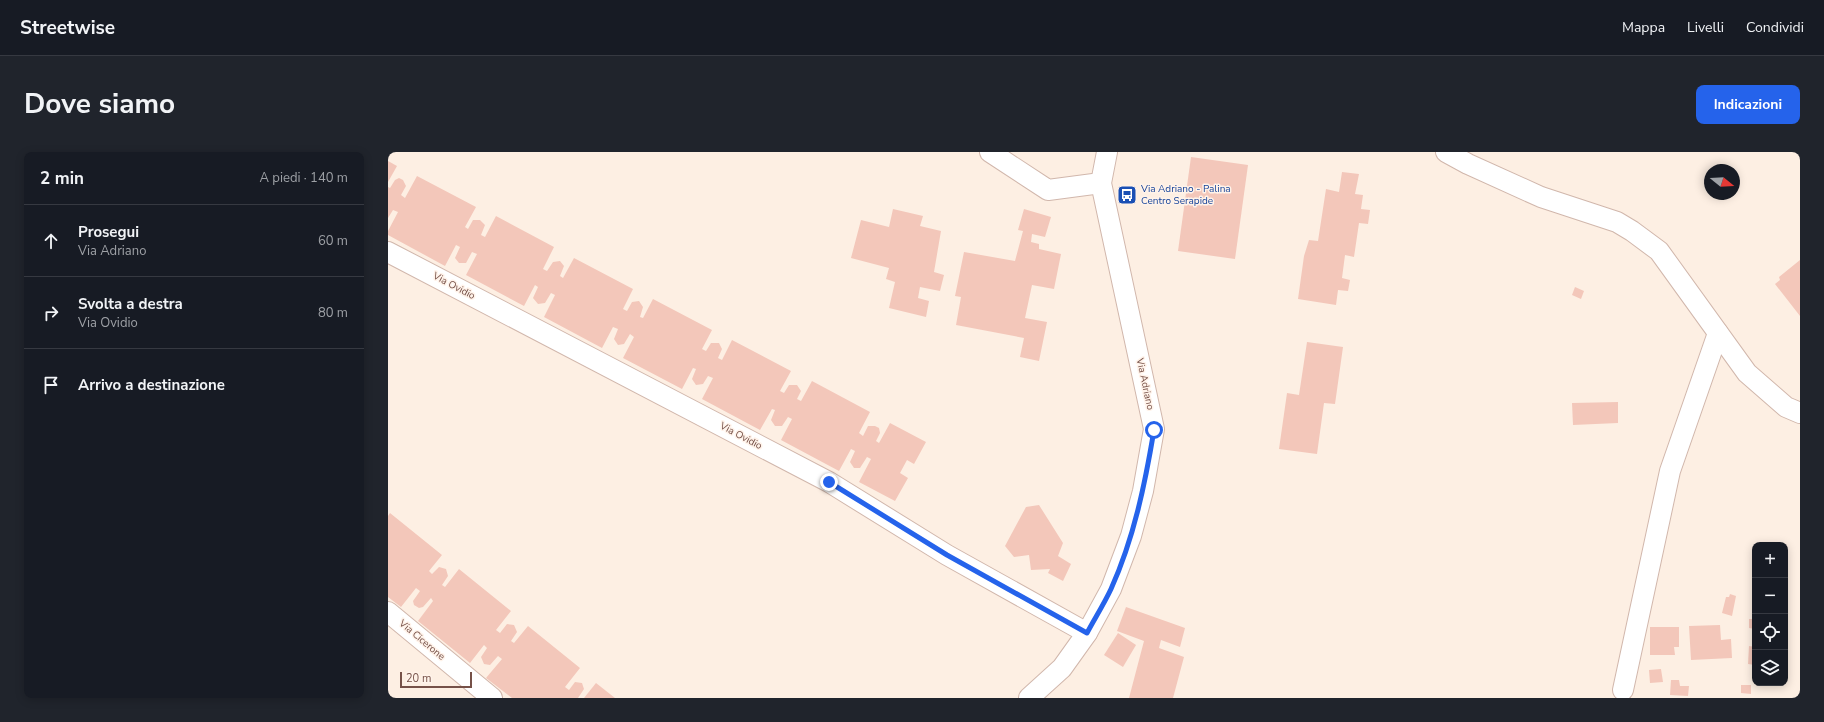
<!DOCTYPE html>
<html lang="it">
<head>
<meta charset="utf-8">
<style>
  :root { --surface:#171b24; --page:#20242c; --text:#f1f3f6; --muted:#9ea1a6; --line:#363941; --accent:#2563eb }
  body { margin:0; font-family:"Nunito Sans",sans-serif; background:var(--page); color:var(--text) }
  .controls { position:absolute; right:12px; bottom:12px; display:grid; overflow:hidden; border-radius:8px; box-shadow:0 2px 10px #0003 }
  .controls button { width:36px; height:36px; display:grid; place-items:center; padding:0; border:0; border-bottom:1px solid var(--line); background:var(--surface); color:var(--text); font:20px sans-serif }
  .compass { position:absolute; left:1316px; top:12px; width:36px; height:36px; border-radius:50%; background:var(--surface); box-shadow:0 2px 10px #0003; rotate:108deg }
  .scale { position:absolute; left:12px; bottom:10px; width:72px; box-sizing:border-box; padding-left:4px; border:2px solid #765148; border-top:0; font-size:11px; line-height:14px; white-space:nowrap; color:#765148; -webkit-text-stroke:3px #fff3ea; paint-order:stroke }
  .stop { position:absolute; width:12px; height:12px; margin:-9px; border:3px solid #2563eb; border-radius:50%; background:#fff }
  .stop.end { background:#2563eb; border-color:#fff; box-shadow:0 1px 4px #0008 }
  .list { margin:0; padding:0; list-style:none }
  h2 { display:flex; justify-content:space-between; align-items:center; height:52px; margin:0; padding:0 16px; font-size:17px }
  h2 small { font-size:13px; font-weight:400; color:var(--muted) }
  .list li { display:grid; grid-template-columns:26px 1fr auto; gap:12px; align-items:center; box-sizing:border-box; height:72px; padding:0 16px; border-top:1px solid var(--line) }
  .list b { display:block; font-size:15px; white-space:nowrap }
  .list p { margin:0; font-size:13px; white-space:nowrap; color:var(--muted) }
  .list em { font-size:13px; font-style:normal; color:var(--muted) }
  .icon { flex:none; width:22px; height:22px; fill:none; stroke:currentColor; stroke-width:2; stroke-linecap:round; stroke-linejoin:round }
  .map { position:relative; flex:none; width:1412px; height:546px; overflow:hidden; border-radius:8px }
  header { display:flex; align-items:center; gap:24px; box-sizing:border-box; height:56px; padding:0 20px; background:var(--surface); border-bottom:1px solid var(--line) }
  header strong { font-size:19px }
  nav { display:flex; gap:22px; margin-inline-start:auto; font-size:14px }
  .intro { display:flex; align-items:center; justify-content:space-between; box-sizing:border-box; height:96px; padding:0 24px }
  h1 { margin:0; font-size:28px }
  .button { padding:10px 18px; border-radius:8px; background:var(--accent); color:#fff; font-size:14px; font-weight:700 }
  main { display:flex; gap:24px; padding:0 24px }
  aside { flex:1; background:var(--surface); border-radius:8px; box-shadow:0 2px 10px #0003 }
  .map>svg:first-child { display:block }
</style>
</head>
<body>
<header>
<strong>Streetwise</strong>
<nav><a>Mappa</a><a>Livelli</a><a>Condividi</a></nav>
</header>
<div class="intro"><h1>Dove siamo</h1><a class="button">Indicazioni</a></div>
<main>
<aside>
<h2>2 min<small>A piedi · 140 m</small></h2>
<ul class="list">
<li><svg class="icon" aria-label="ahead" viewBox="0 0 24 24"><path d="M12 20V5M6 11l6-6 6 6"/></svg><div><b>Prosegui</b><p>Via Adriano</p></div><em>60 m</em></li>
<li><svg class="icon" aria-label="right" viewBox="0 0 24 24"><path d="M7 20v-9h11M14 6l5 5-5 5"/></svg><div><b>Svolta a destra</b><p>Via Ovidio</p></div><em>80 m</em></li>
<li><svg class="icon" aria-label="arrive" viewBox="0 0 24 24"><path d="M6 21V4h12l-3 4 3 4H6"/></svg><div><b>Arrivo a destinazione</b></div></li>
</ul>
</aside>
<div class="map">
<svg width="1412" height="546" viewBox="0 0 1412 546">
  <rect width="100%" height="100%" fill="#fdefe3"/>
  <g fill="#f3c7ba">
    <path d="M803,5L860,13L847,107L790,99Z"/>
    <path d="M0,9L9,14L0,30Z"/>
    <path d="M954,20L971,22L967,42L975,43L973,57L982,58L980,72L971,71L966,105L957,103L954,126L962,128L960,139L950,138L948,153L910,147L916,104L921,88L930,89L938,37L951,40Z"/>
    <path d="M29,24L88,55L77,75L80,77L85,68H92L97,73L93,83L97,85L108,64L166,95L155,117L159,119L165,110L172,109L176,114L172,124L175,126L186,106L245,137L235,157L239,159L244,150L251,149L255,155L252,165L255,166L265,147L324,178L314,197L318,199L323,191H331L334,197L330,206L334,208L344,188L403,219L392,239L396,241L401,233H409L413,239L409,247L413,249L424,229L482,260L471,281L475,284L480,274H487L491,276L492,281L488,289L491,291L502,271L538,290L526,312L519,308L512,321L520,326L507,349L471,330L483,307L479,305L472,316H466L462,310L467,299L463,297L451,319L393,288L404,267L400,265L394,274H387L383,268L387,258L384,257L372,278L314,247L325,226L320,224L315,232L308,233L304,227L308,217L305,216L294,237L235,206L246,185L242,182L236,192L230,193L226,187L230,177L225,175L214,196L156,165L167,143L163,141L157,151L150,152L145,146L150,135L147,133L136,154L78,123L89,102L84,100L78,111H71L67,106L72,95L68,93L57,114L0,83V79L10,60L5,58L0,66V35L2,36L7,28L11,26L15,28L18,34L13,43L17,46Z"/>
    <path d="M505,57L535,64L532,74L553,79L546,120L556,123L552,139L532,135L530,146L541,149L538,165L501,156L507,130L498,127L501,116L463,106L473,68L501,75Z"/>
    <path d="M636,57L663,65L657,85L644,82L643,90L651,92V97L673,102L666,137L644,133L637,166L659,170L651,209L632,205L636,186L568,173L573,145L567,144L576,100L627,109L635,79L630,78Z"/>
    <path d="M1412,108V164L1387,132L1392,128L1391,125Z"/>
    <path d="M1187,135L1196,139L1193,147L1184,143Z"/>
    <path d="M919,190L955,195L947,252L936,251L929,302L891,297L899,241L911,243Z"/>
    <path d="M1230,250V271L1185,273L1184,251Z"/>
    <path d="M651,353L675,391L670,404L683,412L675,429L660,421L662,417L643,418L641,403L626,405L617,394L638,355Z"/>
    <path d="M2,361L54,403L41,419L44,422L51,415L58,417L60,424L54,433L57,435L71,417L123,459L108,478L112,481L119,472L126,473L129,480L123,489L126,491L140,474L192,516L177,535L181,538L187,530L194,531L196,537L190,546H124L98,526L114,507L110,504L102,513L96,512L93,505L99,496L96,493L82,511L30,469L45,449L43,446L35,455L31,456L26,453L25,449L32,439L28,436L13,455L0,445V364Z"/>
    <path d="M1342,442L1348,444L1344,464L1334,461L1338,445H1341Z"/>
    <path d="M1366,450L1367,477L1361,476V467H1365Z"/>
    <path d="M738,455L797,476L792,495L773,488L771,496L796,505L785,546H741L756,489L729,479Z"/>
    <path d="M1332,473L1333,488L1343,487L1344,506L1303,508L1301,474Z"/>
    <path d="M1262,475H1291V495H1286L1287,503H1262Z"/>
    <path d="M730,481L748,493L735,515L716,503Z"/>
    <path d="M1361,494L1367,495V513L1360,512Z"/>
    <path d="M1273,517L1275,530L1262,531L1261,518Z"/>
    <path d="M1283,528H1291L1292,534H1301L1300,544L1282,543Z"/>
    <path d="M208,531L227,546H196Z"/>
    <path d="M1353,533H1363V542L1353,541Z"/>
  </g>
  <g fill="none" stroke-linecap="round" stroke-linejoin="round">
    <defs>
      <g id="minor">
        <path d="M602,0L660,38L713,31"/>
        <path d="M1058,0L1080,12L1153,45L1229,70L1244,79L1271,99L1359,221L1398,255L1412,261"/>
        <path d="M0,100L441,330L559,403L699,481"/>
        <path d="M0,460L104,546"/>
        <path d="M1235,538L1282,319L1330,181"/>
        <path d="M641,546L674,516L699,481L723,437L743,384L755,339L766,277L713,31L719,0"/>
      </g>
    </defs>
    <use href="#minor" stroke="#d1b7ac" stroke-width="22"/>
    <use href="#minor" stroke="#fff" stroke-width="20"/>
  </g>
  <g fill="none" stroke-linecap="round" stroke-linejoin="round">
    <path stroke="#2563eb" stroke-width="5" d="M441,330L559,403L699,481C707,466 716,452 723,437C746,386 757,332 766,278"/>
  </g>
  <defs>
    <symbol id="bus-square" viewBox="-11 -11 22 22"><rect x="-9" y="-9" width="18" height="18" rx="4" fill="#1a4fb4" stroke="#fff3ea"/><path d="M-5-6H5V4H4V6H2V4H-2V6H-4V4H-5ZM-3.5-4V0h7V-4ZM-3.5 1.2v1.5H-2V1.2ZM2 1.2v1.5H3.5V1.2Z" fill="#fff"/></symbol>
  </defs>
  <g fill-rule="evenodd">
    <use href="#bus-square" x="728" y="32" width="22" height="22"/>
  </g>
  <g text-anchor="middle" dominant-baseline="central" stroke-width="3" stroke-linejoin="round" paint-order="stroke">
    <g font-size="10" fill="#164399" stroke="#fff3ea" text-anchor="start">
      <text x="753" y="37">Via Adriano - Palina<tspan x="753" dy="12">Centro Serapide</tspan></text>
    </g>
    <g font-size="10" fill="#765148" stroke="#fff3ea">
      <text transform="translate(66 134) rotate(28)">Via Ovidio</text>
      <text transform="translate(757 232) rotate(78)">Via Adriano</text>
      <text transform="translate(353 284) rotate(28)">Via Ovidio</text>
      <text transform="translate(34 488) rotate(40)">Via Cicerone</text>
    </g>
  </g>
</svg>
<div class="controls">
<button>+</button>
<button>−</button>
<button><svg class="icon" aria-label="locate" viewBox="0 0 24 24"><circle cx="12" cy="12" r="6"/><path d="M12 2v4M12 18v4M2 12h4M18 12h4"/></svg></button>
<button><svg class="icon" aria-label="layers" viewBox="0 0 24 24"><path d="M12 4l9 5-9 5-9-5zM3 14l9 5 9-5"/></svg></button>
</div>
<svg class="compass" viewBox="-18 -18 36 36"><path d="M0-13l5 13h-10z" fill="#e53935"/><path d="M0 13l5-13h-10z" fill="#9ea1a6"/></svg>
<div class="scale">20 m</div>
<div class="stop" style="left:766px;top:278px"></div>
<div class="stop end" style="left:441px;top:330px"></div>
</div>
</main>
</body>
</html>
